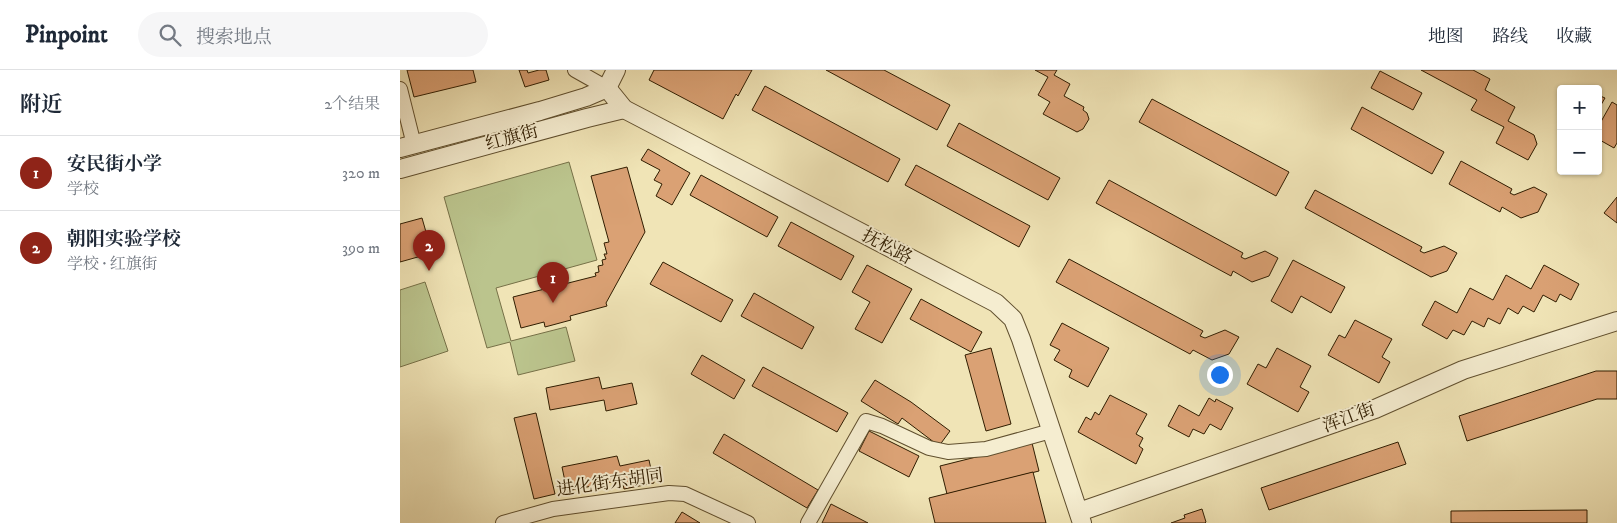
<!DOCTYPE html>
<html lang="zh">
<head>
<meta charset="utf-8">
<style>
  :root { --surface:#fff; --page:#f6f6f7; --text:#1f2937; --muted:#747a83; --line:#e0e1e3; --accent:#8f2418 }
  body { margin:0; font-family:"IM FELL DW Pica","Noto Serif SC",serif; background:var(--page); color:var(--text) }
  .controls { position:absolute; right:15px; top:15px; display:grid; overflow:hidden; border-radius:5px; box-shadow:0 1px 4px #0004 }
  .controls button { width:45px; height:45px; display:grid; place-items:center; padding:0; border:0; border-bottom:1px solid var(--line); background:var(--surface); color:var(--text); font:25px sans-serif }
  .you { position:absolute; left:819px; top:304px; width:18px; height:18px; margin:-12px; border:4px solid #fff; border-radius:50%; background:#1a73e8; box-shadow:0 0 0 8px #1a73e833 }
  .badge { display:grid; place-items:center; width:32px; height:32px; border-radius:50%; background:var(--accent); color:#fff; font-size:16px; font-weight:700 }
  .pin { position:absolute; translate:-50% -41px; filter:drop-shadow(0 1px 2px #0008) }
  .pin::after { content:''; position:absolute; top:26px; width:18px; height:15px; background:inherit; clip-path:polygon(0 0,100% 0,50% 100%) }
  .list { margin:0; padding:0; list-style:none }
  h2 { display:flex; justify-content:space-between; align-items:center; height:65px; margin:0; padding:0 20px; font-size:21px }
  h2 small { font-size:16px; font-weight:400; color:var(--muted) }
  .list li { display:grid; grid-template-columns:32px 1fr auto; gap:15px; align-items:center; box-sizing:border-box; height:75px; padding:0 20px; border-top:1px solid var(--line) }
  .list b { display:block; font-size:19px; white-space:nowrap }
  .list p { margin:0; font-size:16px; white-space:nowrap; color:var(--muted) }
  .list em { font-size:16px; font-style:normal; color:var(--muted) }
  .icon { flex:none; width:28px; height:28px; fill:none; stroke:currentColor; stroke-width:2; stroke-linecap:round; stroke-linejoin:round }
  .map { position:relative; flex:none; width:1217px; height:453px; overflow:hidden }
  header { display:flex; align-items:center; gap:30px; box-sizing:border-box; height:70px; padding:0 25px; background:var(--surface); border-bottom:1px solid var(--line) }
  header strong { font-size:24px }
  nav { display:flex; gap:28px; margin-inline-start:auto; font-size:18px }
  .search { width:350px; height:45px; background:var(--page); display:flex; align-items:center; gap:12px; box-sizing:border-box; padding:0 18px; border-radius:28px; color:var(--muted); font-size:19px }
  main { display:flex }
  aside { flex:1; background:var(--surface) }
  .map>svg:first-child { display:block }
</style>
</head>
<body>
<header>
<strong>Pinpoint</strong>
<div class="search"><svg class="icon" aria-label="search" viewBox="0 0 24 24"><circle cx="10" cy="10" r="6"/><path d="M15 15l6 6"/></svg>搜索地点</div>
<nav><a>地图</a><a>路线</a><a>收藏</a></nav>
</header>
<main>
<aside>
<h2>附近<small>2个结果</small></h2>
<ul class="list">
<li><span class="badge">1</span><div><b>安民街小学</b><p>学校</p></div><em>320 m</em></li>
<li><span class="badge">2</span><div><b>朝阳实验学校</b><p>学校 · 红旗街</p></div><em>390 m</em></li>
</ul>
</aside>
<div class="map">
<svg width="1217" height="453" viewBox="0 0 1217 453">
  <rect width="100%" height="100%" fill="#f0e4b6"/>
  <filter id="stains"><feTurbulence type="fractalNoise" baseFrequency=".004" numOctaves="4"/><feColorMatrix values="0 0 0 0 .2 0 0 0 0 .09 0 0 0 0 .02 0 0 0 .5 -.17"/></filter>
  <radialGradient id="worn" r=".72"><stop offset=".6" stop-color="#630" stop-opacity="0"/><stop offset="1" stop-color="#630" stop-opacity=".3"/></radialGradient>
  <g fill="#bbc48d" stroke="#767047">
    <path d="M169,92L197,190L96,218L111,271L166,257L175,291L118,305L110,272L87,278L44,127Z"/>
    <path d="M25,212L48,281L0,297V220Z"/>
  </g>
  <g fill="#daa174" stroke="#301d01">
    <path d="M7,0H73L76,12L14,27Z"/>
    <path d="M119,0H127L128,3L139,0H146L149,10L125,17Z"/>
    <path d="M254,0H352L338,26L336,24L323,49L249,10Z"/>
    <path d="M426,0H484L550,35L537,60Z"/>
    <path d="M635,0H657L654,5L670,14L664,26L684,37L683,40L687,43L689,49L683,59L677,62L643,44L650,32L638,25L648,7Z"/>
    <path d="M1021,0H1073L1090,9L1085,20L1115,37L1108,51L1134,65L1137,74L1128,90L1096,73L1104,57L1071,40L1077,30Z"/>
    <path d="M980,1L1022,23L1013,40L971,18Z"/>
    <path d="M365,16L500,89L488,112L352,40Z"/>
    <path d="M1198,25L1205,28L1198,40Z"/>
    <path d="M752,29L889,102L876,126L739,52Z"/>
    <path d="M1212,32L1217,35V73L1214,78L1198,69V57Z"/>
    <path d="M962,37L1044,82L1032,104L951,59Z"/>
    <path d="M559,53L660,108L648,130L547,76Z"/>
    <path d="M248,79L290,103L272,135L256,126L262,114L254,110L260,100L241,90Z"/>
    <path d="M1061,91L1112,119L1110,123L1114,125L1134,117L1147,124L1138,142L1121,148L1102,137L1100,142L1049,114Z"/>
    <path d="M516,95L630,156L619,177L505,115Z"/>
    <path d="M227,97L245,162L206,233L207,236L170,246L171,250L145,257L144,252L121,258L113,227L196,206L195,203L199,202L198,196L203,195L202,190L206,189L204,184H207L204,173L209,172L191,106Z"/>
    <path d="M301,105L378,147L367,167L290,125Z"/>
    <path d="M709,110L843,183L841,187L845,189L865,181L878,188L869,206L852,212L833,201L831,206L696,133Z"/>
    <path d="M915,120L1022,177L1020,181L1024,183L1044,176L1057,183L1047,201L1031,207L905,138Z"/>
    <path d="M1217,127V153L1204,143Z"/>
    <path d="M22,148L32,183L0,192V154Z"/>
    <path d="M391,152L454,186L441,210L378,176Z"/>
    <path d="M669,189L803,261L800,266L805,268L825,260L839,267L829,284L812,290L793,280L790,284L656,212Z"/>
    <path d="M893,190L945,217L931,243L901,226L892,243L871,231Z"/>
    <path d="M263,192L333,230L321,252L250,214Z"/>
    <path d="M467,195L512,219L482,273L455,259L470,232L452,222Z"/>
    <path d="M1144,195L1179,214L1171,230L1160,224L1156,232L1143,225L1134,242L1123,236L1118,244L1108,238L1100,254L1088,248L1084,257L1072,251L1064,265L1053,260L1047,269L1022,255L1035,231L1057,243L1070,218L1093,230L1106,205L1131,219Z"/>
    <path d="M354,223L414,257L402,279L341,246Z"/>
    <path d="M521,229L582,262L571,282L510,249Z"/>
    <path d="M955,250L992,269L982,287L990,292L979,313L928,285L939,265L945,268Z"/>
    <path d="M662,253L709,278L688,317L669,307L672,300L654,290L660,280L650,275Z"/>
    <path d="M591,278L611,354L586,361L565,285Z"/>
    <path d="M877,278L911,296L900,317L909,322L898,342L847,314L858,294L866,298Z"/>
    <path d="M302,285L345,310L334,329L291,304Z"/>
    <path d="M363,297L448,343L437,362L352,316Z"/>
    <path d="M1196,301H1217V329H1197L1067,371L1059,346Z"/>
    <path d="M199,307L202,319L232,313L237,334L206,341L204,330L150,340L146,318Z"/>
    <path d="M475,310L511,332L550,361L539,376L502,348L498,354L461,331Z"/>
    <path d="M710,325L747,344L736,364L743,368L739,376L743,379L736,394L678,362L686,347L691,350L695,342L699,345Z"/>
    <path d="M809,328L815,332L816,329L833,338L821,360L810,354L804,364L793,359L789,367L768,356L779,335L799,346Z"/>
    <path d="M136,343L155,424L134,429L114,348Z"/>
    <path d="M469,361L519,386L509,407L459,381Z"/>
    <path d="M324,364L418,420L407,438L313,383Z"/>
    <path d="M998,372L1006,394L869,440L861,418Z"/>
    <path d="M632,373L639,401L547,424L540,396Z"/>
    <path d="M217,386L220,396L249,390L254,413L224,419L222,410L167,421L162,397Z"/>
    <path d="M633,402L646,453H535L529,428Z"/>
    <path d="M431,434L468,453H422Z"/>
    <path d="M802,439L806,452L805,453H771L785,448L784,445Z"/>
    <path d="M1187,440V453H1051V441Z"/>
    <path d="M282,442L300,453H275Z"/>
  </g>
  <g fill="none" stroke-linecap="round" stroke-linejoin="round">
    <defs>
      <g id="minor">
        <path d="M175,0L207,18"/>
        <path d="M0,19L14,75"/>
        <path d="M103,453L153,439L269,423L285,424L348,453"/>
        <path d="M408,453L466,351L482,356L529,378L548,382L586,379L651,361"/>
      </g>
      <g id="tertiary">
        <path d="M207,18L224,39L596,233L613,249L621,269L682,453"/>
        <path d="M207,18L216,0"/>
        <path d="M0,78L140,41L186,27L207,18"/>
        <path d="M0,99L187,48L224,39"/>
        <path d="M679,442L975,339L1063,300L1217,251"/>
      </g>
    </defs>
    <use href="#minor" stroke="#604f2e" stroke-width="16"/>
    <use href="#tertiary" stroke="#604f2e" stroke-width="20"/>
    <use href="#minor" stroke="#f5edd0" stroke-width="14"/>
    <use href="#tertiary" stroke="#f5edd0" stroke-width="18"/>
  </g>
  <g text-anchor="middle" dominant-baseline="central" stroke-width="4" stroke-linejoin="round" paint-order="stroke">
    <g font-size="18" fill="#301d01" stroke="#f5edd0">
      <text transform="translate(112 68) rotate(-15)">红旗街</text>
      <text transform="translate(487 177) rotate(28)">抚松路</text>
      <text transform="translate(949 348) rotate(-20)">浑江街</text>
      <text transform="translate(210 413) rotate(-8)">进化街东胡同</text>
    </g>
  </g>
  <rect width="100%" height="100%" filter="url(#stains)"/>
  <rect width="100%" height="100%" fill="url(#worn)"/>
</svg>
<div class="controls">
<button>+</button>
<button>−</button>
</div>
<div class="you"></div>
<div class="pin badge" style="left:153px;top:233px">1</div>
<div class="pin badge" style="left:29px;top:201px">2</div>
</div>
</main>
</body>
</html>
